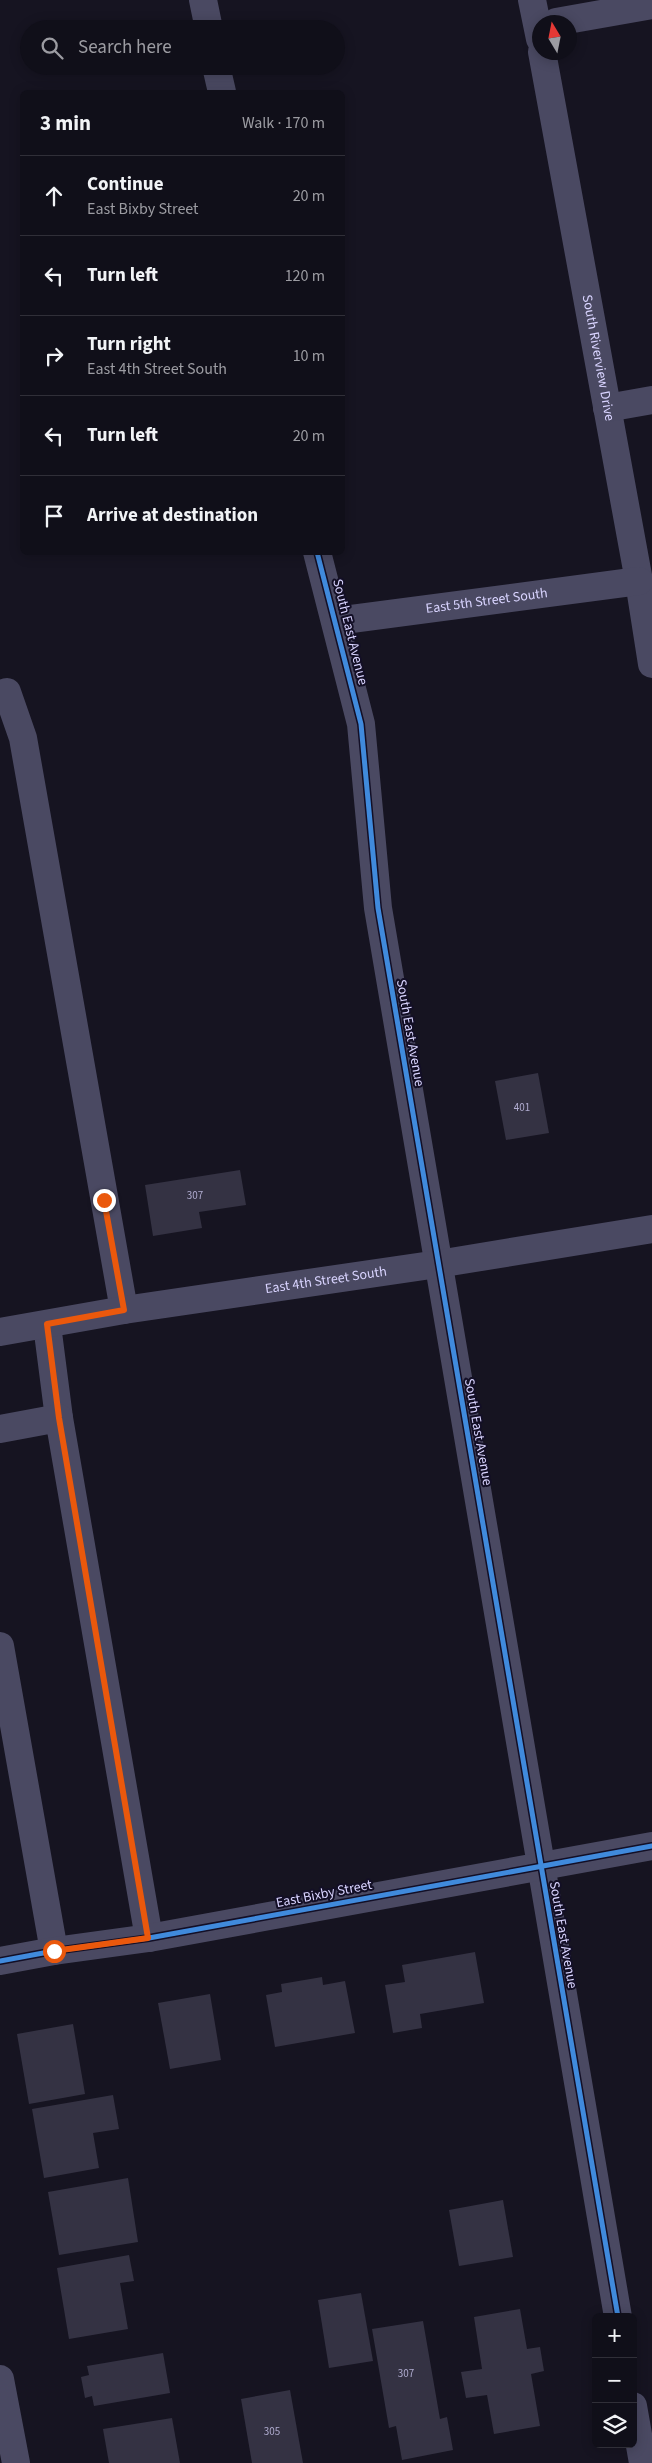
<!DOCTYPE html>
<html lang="en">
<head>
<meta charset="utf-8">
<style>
  :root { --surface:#100f19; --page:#1e1d26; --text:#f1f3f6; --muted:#9c9ca2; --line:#302f38 }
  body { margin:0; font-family:"Source Sans 3",sans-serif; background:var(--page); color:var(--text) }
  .controls { position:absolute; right:15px; bottom:15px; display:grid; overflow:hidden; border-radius:8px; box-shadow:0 2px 12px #0003 }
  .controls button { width:45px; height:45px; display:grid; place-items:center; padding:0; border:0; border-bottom:1px solid var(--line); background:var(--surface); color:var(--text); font:25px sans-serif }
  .compass { position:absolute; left:532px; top:15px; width:45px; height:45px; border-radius:50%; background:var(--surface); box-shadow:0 2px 12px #0003; rotate:350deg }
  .stop { position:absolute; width:15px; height:15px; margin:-11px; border:4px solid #ea580c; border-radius:50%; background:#fff }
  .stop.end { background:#ea580c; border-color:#fff; box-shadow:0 1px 5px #0008 }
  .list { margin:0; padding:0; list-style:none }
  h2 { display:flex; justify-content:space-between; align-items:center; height:65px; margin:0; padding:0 20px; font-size:21px }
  h2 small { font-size:16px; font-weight:400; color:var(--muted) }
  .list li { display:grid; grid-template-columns:32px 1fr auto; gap:15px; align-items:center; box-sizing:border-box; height:80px; padding:0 20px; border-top:1px solid var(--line) }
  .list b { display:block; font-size:19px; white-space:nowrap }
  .list p { margin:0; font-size:16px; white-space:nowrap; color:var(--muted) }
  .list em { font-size:16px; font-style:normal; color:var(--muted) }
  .icon { flex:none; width:28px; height:28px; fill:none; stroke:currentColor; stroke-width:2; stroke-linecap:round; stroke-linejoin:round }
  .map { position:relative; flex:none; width:652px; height:2463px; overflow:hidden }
  .search { position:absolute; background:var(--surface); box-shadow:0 2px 12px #0003; left:20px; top:20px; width:325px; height:55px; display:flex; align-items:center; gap:12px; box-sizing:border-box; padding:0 18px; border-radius:28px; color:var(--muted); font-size:19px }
  .panel { position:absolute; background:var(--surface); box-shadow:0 2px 12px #0003; left:20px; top:90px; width:325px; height:465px; border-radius:8px }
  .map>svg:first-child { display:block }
</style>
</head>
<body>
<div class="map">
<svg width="652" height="2463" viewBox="0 0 652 2463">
  <rect width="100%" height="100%" fill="#161421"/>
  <g fill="#343243">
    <path d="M538,1073L549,1133L506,1140L495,1081Z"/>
    <path d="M240,1170L246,1205L199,1212L202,1228L153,1236L145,1185Z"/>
    <path d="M475,1952L484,2003L420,2014L422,2028L393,2033L385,1985L405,1982L402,1965Z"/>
    <path d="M322,1977L323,1985L345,1981L355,2033L275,2047L266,1995L282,1992L281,1984Z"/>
    <path d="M210,1994L221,2060L170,2069L158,2003Z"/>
    <path d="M73,2024L85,2094L29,2104L17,2034Z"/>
    <path d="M113,2095L119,2129L93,2133L99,2168L44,2178L32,2109Z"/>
    <path d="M128,2178L138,2242L59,2255L48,2192Z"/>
    <path d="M503,2200L513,2257L459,2266L449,2210Z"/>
    <path d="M129,2255L134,2281L120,2283L128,2329L69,2339L57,2268Z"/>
    <path d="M361,2293L373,2361L329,2368L318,2300Z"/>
    <path d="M520,2309L527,2349L540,2347L544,2371L531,2374L540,2426L494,2434L487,2395L466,2398L461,2372L482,2369L474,2317Z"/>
    <path d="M423,2321L440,2419L447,2417L453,2450L402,2460L396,2426L389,2428L372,2329Z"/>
    <path d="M163,2353L170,2393L94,2406L92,2396L85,2398L81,2377L89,2375L87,2366Z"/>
    <path d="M290,2390L303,2463H252L241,2399Z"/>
    <path d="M172,2418L180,2463H109L103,2429Z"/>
  </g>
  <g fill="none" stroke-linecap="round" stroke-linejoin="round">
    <g stroke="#4a4962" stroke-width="28">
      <path d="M203,0L209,29"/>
      <path d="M532,0L540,39"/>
      <path d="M556,22L652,5"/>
      <path id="s1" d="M542,52L639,581L652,664"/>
      <path d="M216,66L222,92"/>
      <path d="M607,408L652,400"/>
      <path d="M317,552L361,724L378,908L618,2317"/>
      <path id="s2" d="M336,621L639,581"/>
      <path d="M0,694L7,692L23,738L124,1310"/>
      <path d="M47,1325L59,1418"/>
      <path id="s3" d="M0,1332L124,1310L438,1264L652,1229"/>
      <path d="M0,1429L59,1418L149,1938"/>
      <path d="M0,1646L54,1951"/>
      <path d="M0,1961L54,1951L149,1938L652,1846"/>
      <path d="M0,2379L16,2463"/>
      <path d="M633,2406L643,2463"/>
    </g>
    <defs>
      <g id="cycleway">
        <path d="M317,552L361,724L378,908L618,2317"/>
        <path d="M0,1961L54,1951L149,1938L652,1846"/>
      </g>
    </defs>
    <use href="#cycleway" stroke="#130f26" stroke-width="8"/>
    <use href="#cycleway" stroke="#408adc" stroke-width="5"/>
  </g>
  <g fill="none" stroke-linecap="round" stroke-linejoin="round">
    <path stroke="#ea580c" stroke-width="6" d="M54,1951L148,1938L59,1418L47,1324L124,1310L104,1200"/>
  </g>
  <g text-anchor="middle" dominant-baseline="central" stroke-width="4" stroke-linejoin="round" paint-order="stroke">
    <g font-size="11" fill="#b0acd0">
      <text x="522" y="1107">401</text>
      <text x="195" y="1195">307</text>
      <text x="406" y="2373">307</text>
      <text x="272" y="2431">305</text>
    </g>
    <g font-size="14" fill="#d9d4ff" stroke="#130f26">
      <text stroke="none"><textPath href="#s1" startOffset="311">South Riverview Drive</textPath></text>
      <text stroke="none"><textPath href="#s2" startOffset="152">East 5th Street South</textPath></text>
      <text transform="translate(350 632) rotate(76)">South East Avenue</text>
      <text transform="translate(410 1033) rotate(80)">South East Avenue</text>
      <text stroke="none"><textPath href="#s3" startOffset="330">East 4th Street South</textPath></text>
      <text transform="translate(478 1432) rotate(80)">South East Avenue</text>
      <text transform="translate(324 1894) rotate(-11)">East Bixby Street</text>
      <text transform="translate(563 1935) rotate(80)">South East Avenue</text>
    </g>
  </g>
</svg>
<div class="controls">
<button>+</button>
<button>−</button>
<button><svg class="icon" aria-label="layers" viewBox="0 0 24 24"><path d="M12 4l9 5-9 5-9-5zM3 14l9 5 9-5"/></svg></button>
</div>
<svg class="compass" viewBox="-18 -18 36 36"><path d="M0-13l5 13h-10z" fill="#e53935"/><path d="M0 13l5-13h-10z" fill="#9c9ca2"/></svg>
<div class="stop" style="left:54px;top:1951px"></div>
<div class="stop end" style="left:104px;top:1200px"></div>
<div class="search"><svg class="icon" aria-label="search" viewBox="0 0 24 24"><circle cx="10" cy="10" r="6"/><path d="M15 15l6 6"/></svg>Search here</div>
<section class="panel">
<h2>3 min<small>Walk · 170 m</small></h2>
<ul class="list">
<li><svg class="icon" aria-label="ahead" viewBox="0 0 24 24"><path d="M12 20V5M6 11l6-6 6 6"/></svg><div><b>Continue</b><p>East Bixby Street</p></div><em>20 m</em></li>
<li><svg class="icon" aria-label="left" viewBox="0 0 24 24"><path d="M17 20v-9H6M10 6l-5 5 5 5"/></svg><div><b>Turn left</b></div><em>120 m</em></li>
<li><svg class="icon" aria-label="right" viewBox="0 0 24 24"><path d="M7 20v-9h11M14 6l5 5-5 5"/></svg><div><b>Turn right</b><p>East 4th Street South</p></div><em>10 m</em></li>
<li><svg class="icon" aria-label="left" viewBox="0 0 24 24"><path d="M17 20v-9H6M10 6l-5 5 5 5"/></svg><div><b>Turn left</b></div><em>20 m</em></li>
<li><svg class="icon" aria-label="arrive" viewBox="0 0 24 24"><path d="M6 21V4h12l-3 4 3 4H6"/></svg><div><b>Arrive at destination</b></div></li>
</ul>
</section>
</div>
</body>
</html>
